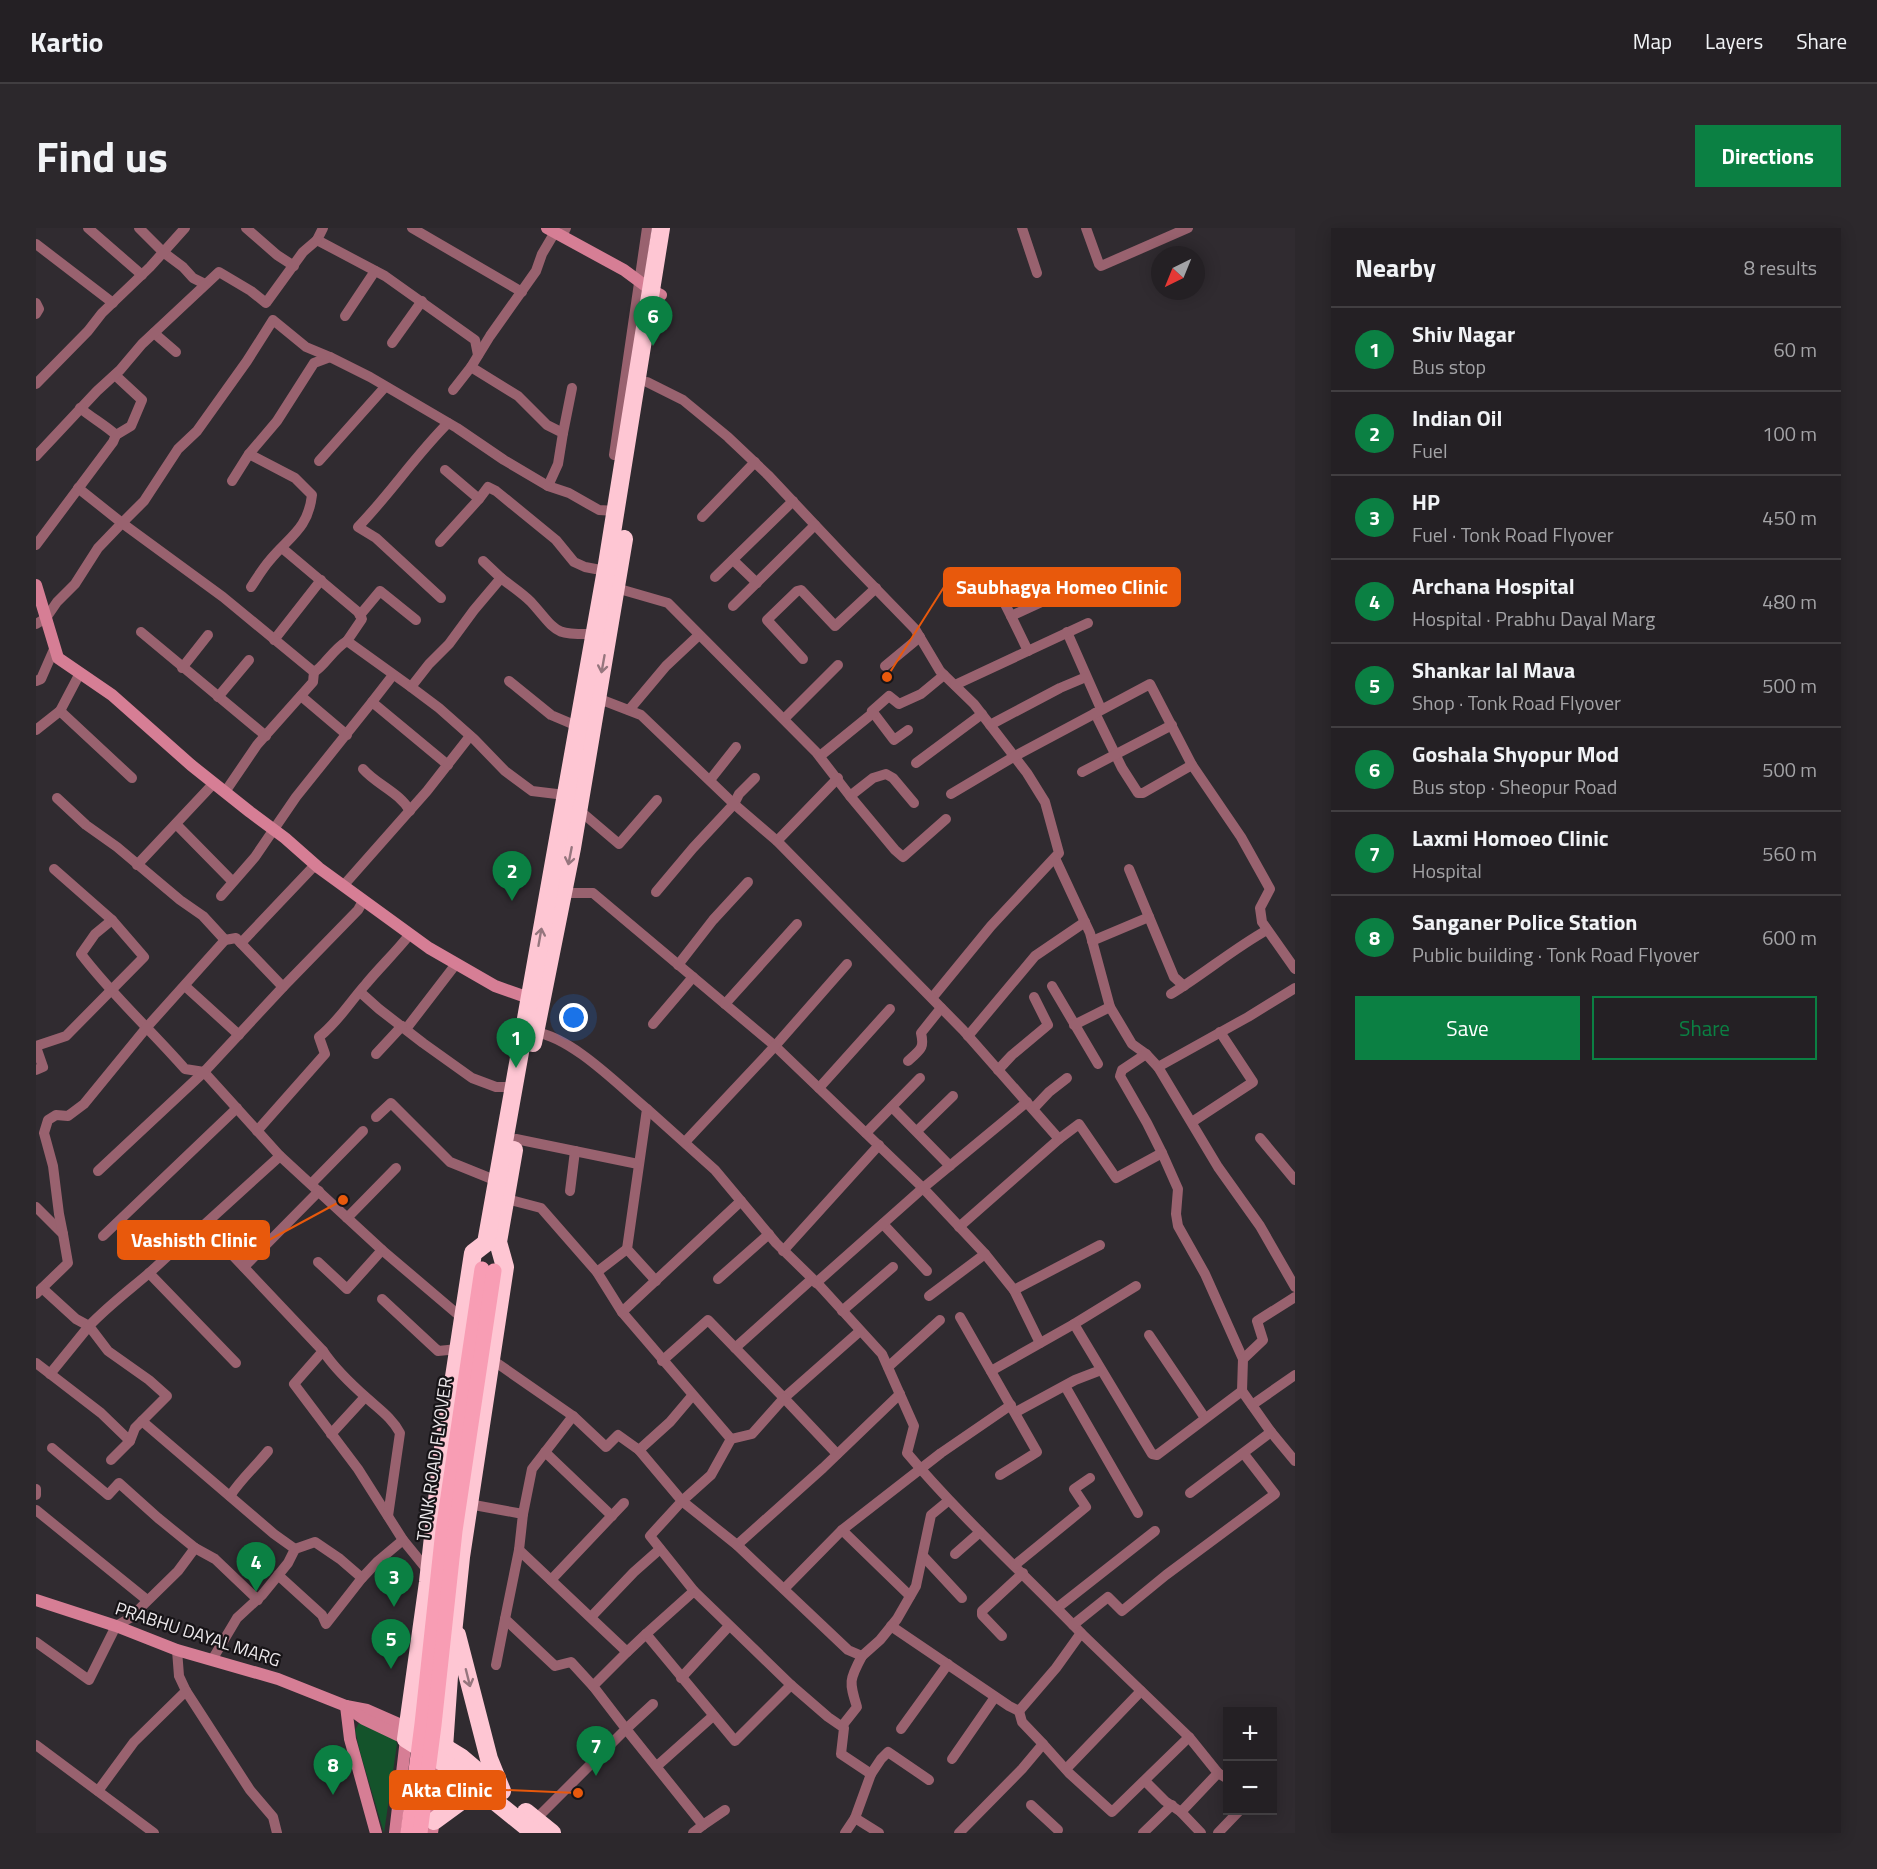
<!DOCTYPE html>
<html lang="en">
<head>
<meta charset="utf-8">
<style>
  :root { --surface:#242024; --page:#2c282c; --text:#f1f3f6; --muted:#a3a3a6; --line:#413e41; --accent:#0b8043 }
  body { margin:0; font-family:"Titillium Web",sans-serif; background:var(--page); color:var(--text) }
  .controls { position:absolute; right:18px; bottom:18px; display:grid; overflow:hidden; border-radius:0px; box-shadow:0 3px 15px #0003 }
  .controls button { width:54px; height:54px; display:grid; place-items:center; padding:0; border:0; border-bottom:2px solid var(--line); background:var(--surface); color:var(--text); font:30px sans-serif }
  .compass { position:absolute; left:1115px; top:18px; width:54px; height:54px; border-radius:50%; background:var(--surface); box-shadow:0 3px 15px #0003; rotate:223deg }
  .you { position:absolute; left:538px; top:790px; width:21px; height:21px; margin:-15px; border:4px solid #fff; border-radius:50%; background:#1a73e8; box-shadow:0 0 0 9px #1a73e833 }
  .badge { display:grid; place-items:center; width:39px; height:39px; border-radius:50%; background:var(--accent); color:#fff; font-size:20px; font-weight:700 }
  .pin { position:absolute; translate:-50% -50px; filter:drop-shadow(0 2px 3px #0008) }
  .pin::after { content:''; position:absolute; top:32px; width:21px; height:18px; background:inherit; clip-path:polygon(0 0,100% 0,50% 100%) }
  .list { margin:0; padding:0; list-style:none }
  h2 { display:flex; justify-content:space-between; align-items:center; height:78px; margin:0; padding:0 24px; font-size:26px }
  h2 small { font-size:20px; font-weight:400; color:var(--muted) }
  .list li { display:grid; grid-template-columns:39px 1fr auto; gap:18px; align-items:center; box-sizing:border-box; height:84px; padding:0 24px; border-top:2px solid var(--line) }
  .list b { display:block; font-size:22px; white-space:nowrap }
  .list p { margin:0; font-size:20px; white-space:nowrap; color:var(--muted) }
  .list em { font-size:20px; font-style:normal; color:var(--muted) }
  .actions { display:flex; gap:12px; padding:18px 24px }
  .actions a { flex:1; padding:14px 0; border:2px solid var(--accent); border-radius:0px; text-align:center; font-size:21px; color:var(--accent) }
  .actions .main { background:var(--accent); color:#fff }
  .map { position:relative; flex:none; width:1259px; height:1605px; overflow:hidden; border-radius:0px }
  header { display:flex; align-items:center; gap:36px; box-sizing:border-box; height:84px; padding:0 30px; background:var(--surface); border-bottom:2px solid var(--line) }
  header strong { font-size:28px }
  nav { display:flex; gap:33px; margin-inline-start:auto; font-size:21px }
  .intro { display:flex; align-items:center; justify-content:space-between; box-sizing:border-box; height:144px; padding:0 36px }
  h1 { margin:0; font-size:42px }
  .button { padding:15px 27px; border-radius:0px; background:var(--accent); color:#fff; font-size:21px; font-weight:700 }
  main { display:flex; gap:36px; padding:0 36px }
  aside { flex:1; background:var(--surface); border-radius:0px; box-shadow:0 3px 15px #0003 }
  .map>svg:first-child { display:block }
</style>
</head>
<body>
<header>
<strong>Kartio</strong>
<nav><a>Map</a><a>Layers</a><a>Share</a></nav>
</header>
<div class="intro"><h1>Find us</h1><a class="button">Directions</a></div>
<main>
<div class="map">
<svg width="1259" height="1605" viewBox="0 0 1259 1605">
  <rect width="100%" height="100%" fill="#302b30"/>
  <path fill="#14532b" d="M324,1493L359,1509L361,1516L348,1605L324,1524L319,1502Z"/>
  <g fill="none" stroke-linecap="round" stroke-linejoin="round">
    <g stroke="#99626f" stroke-width="10">
      <path d="M52,0L106,47"/>
      <path d="M103,0L127,24L147,39L157,50L169,56"/>
      <path d="M210,0L241,27L258,38"/>
      <path d="M287,0L281,12L349,48L439,112L442,127"/>
      <path d="M376,0L486,64"/>
      <path d="M986,0L1001,45"/>
      <path d="M1050,0L1063,36L1065,38L1152,0"/>
      <path d="M526,8L530,0"/>
      <path d="M0,16L77,75"/>
      <path d="M0,75L3,81L0,86"/>
      <path d="M309,88L339,43"/>
      <path d="M118,105L140,124"/>
      <path d="M356,115L386,73"/>
      <path d="M79,147L106,172L95,198L80,207"/>
      <path d="M611,154L647,172L692,209L732,247L812,332L879,401L904,443L938,476L991,545L1009,574L1023,625L955,698L896,770"/>
      <path d="M0,156L52,103L66,85L114,39L149,0"/>
      <path d="M417,162L435,139"/>
      <path d="M527,205L536,160"/>
      <path d="M213,226L259,250L276,267C272,301 254,308 234,332C227,340 221,350 215,359"/>
      <path d="M578,227L611,0"/>
      <path d="M0,228L61,163L84,142L106,116L183,44L215,63L230,75L267,24L281,12"/>
      <path d="M283,233L349,159"/>
      <path d="M409,242L443,271L452,259L460,263L520,312L538,334L549,339L570,343"/>
      <path d="M196,253L213,226L241,193L278,135L294,129"/>
      <path d="M512,258L522,236L527,205L511,197L482,168L435,139L454,108L500,43L506,26L519,4"/>
      <path d="M666,289L719,234"/>
      <path d="M404,314L443,271"/>
      <path d="M0,317L77,214L80,207C69,197 56,190 44,180"/>
      <path d="M246,320L322,384L326,391L311,413L375,459"/>
      <path d="M697,332L721,355"/>
      <path d="M447,333L465,350"/>
      <path d="M679,349L757,273"/>
      <path d="M999,352L1008,372"/>
      <path d="M580,360L632,375L780,524L814,568L837,550L850,546L857,550L878,575"/>
      <path d="M964,366L975,388"/>
      <path d="M405,370L340,310L322,299C354,266 379,228 412,195"/>
      <path d="M697,378L779,297"/>
      <path d="M324,387L344,363L380,392"/>
      <path d="M0,396L10,390L21,374L39,356L62,320L86,295L42,260"/>
      <path d="M105,404L230,508"/>
      <path d="M1031,404L1065,481"/>
      <path d="M238,412L285,352"/>
      <path d="M992,423L975,388L1036,360"/>
      <path d="M767,431L731,392L761,363L765,362L799,398L840,360"/>
      <path d="M849,438L884,409"/>
      <path d="M146,440L172,407"/>
      <path d="M278,444C288,439 296,422 311,413"/>
      <path d="M0,453L5,451L19,419"/>
      <path d="M473,453L515,487L541,498"/>
      <path d="M919,457L1052,395"/>
      <path d="M265,468L311,507"/>
      <path d="M182,469L213,432"/>
      <path d="M561,470L605,487L698,576L741,613L927,802L1023,911L923,999"/>
      <path d="M336,474L357,447"/>
      <path d="M593,482L630,438L663,407"/>
      <path d="M24,483L96,550"/>
      <path d="M1059,485L1086,540L1102,565H1107L1156,537L1205,609L1234,661L1224,680L1226,694L1259,741"/>
      <path d="M748,491L802,437"/>
      <path d="M954,497L1024,460L1050,449"/>
      <path d="M0,502L24,483L44,445"/>
      <path d="M872,502L858,512L836,483L853,468L863,476L885,466L908,447"/>
      <path d="M784,528L837,485"/>
      <path d="M880,535L946,486"/>
      <path d="M327,541C341,557 363,564 374,583"/>
      <path d="M1046,544L1136,497"/>
      <path d="M674,552L700,519"/>
      <path d="M189,564L221,517L277,454L278,444L187,369L86,295L108,273L142,221L161,203L211,133L237,92L270,119L294,129L334,149L421,200L468,232L512,258L533,265L563,282L580,283"/>
      <path d="M915,566L979,528L1114,456L1156,537"/>
      <path d="M529,567L496,563L469,543L438,511L403,480L375,459L393,436L413,416L438,382L465,350C475,358 486,365 495,374C522,404 516,407 559,406"/>
      <path d="M814,568L859,622L867,629L910,591"/>
      <path d="M21,570L50,597L81,619L144,672L167,688L189,712"/>
      <path d="M543,582L583,616L621,572"/>
      <path d="M140,596L196,653"/>
      <path d="M741,613L802,550"/>
      <path d="M1019,630L1054,705L1074,779L1096,816L1110,826L1122,839L1182,939L1224,998L1259,1059"/>
      <path d="M101,637L178,555"/>
      <path d="M18,641L76,692L59,706L45,726C76,767 115,802 149,841L168,844L247,759"/>
      <path d="M1093,641L1138,749L1148,758"/>
      <path d="M307,658L391,563L434,508"/>
      <path d="M620,664L657,620L698,576L703,566L719,550"/>
      <path d="M527,665H557L739,818L887,960L949,1026L978,1062L1004,1115"/>
      <path d="M185,668L219,629L260,569L336,474L412,537"/>
      <path d="M1056,713L1113,689"/>
      <path d="M205,715L279,637"/>
      <path d="M642,737L677,692L712,654"/>
      <path d="M149,758L203,807"/>
      <path d="M1016,758L1062,836"/>
      <path d="M324,764L343,781L387,815L436,850L460,859H477"/>
      <path d="M1135,766C1168,746 1197,721 1231,702"/>
      <path d="M689,776L761,696"/>
      <path d="M617,796L657,749"/>
      <path d="M1038,797L1074,779"/>
      <path d="M370,801L420,736"/>
      <path d="M499,804C537,810 582,857 611,881L591,1021L620,1053"/>
      <path d="M932,808L999,728L1049,694"/>
      <path d="M0,818L30,808L108,729L76,692"/>
      <path d="M0,819L7,839L0,842"/>
      <path d="M340,826L366,798"/>
      <path d="M872,833C883,822 889,822 885,805L905,780"/>
      <path d="M1122,839L1212,789L1259,760"/>
      <path d="M962,842L976,827L1012,797L998,769"/>
      <path d="M783,860L854,781"/>
      <path d="M856,879L914,938"/>
      <path d="M611,881L679,942L740,1015L784,1058L846,1126L878,1198L871,1225C925,1289 987,1345 1045,1405"/>
      <path d="M997,881L1013,864L1031,850"/>
      <path d="M340,889L355,875L414,934L461,953"/>
      <path d="M1156,894L1217,854L1184,804"/>
      <path d="M221,903L289,826L283,809C303,793 313,775 330,756C344,739 360,724 374,706"/>
      <path d="M881,903L917,868"/>
      <path d="M830,905L884,850"/>
      <path d="M1224,910L1259,952"/>
      <path d="M480,911L602,936"/>
      <path d="M1023,911L1043,896L1080,950L1126,925L1111,895L1084,848L1086,842L1110,826"/>
      <path d="M649,914L739,818L811,736"/>
      <path d="M1126,925L1142,961L1140,986L1142,998L1169,1046L1207,1131"/>
      <path d="M244,928L346,1022L426,1090"/>
      <path d="M62,943L168,844L244,928L168,997L287,1123L258,1156L322,1241L367,1312L393,1344L395,1343"/>
      <path d="M275,956L327,903"/>
      <path d="M534,963L539,923"/>
      <path d="M471,971L505,980L561,1044L586,1084L695,1211"/>
      <path d="M0,979L27,1006L32,1035L0,1066"/>
      <path d="M311,990L360,940"/>
      <path d="M847,996L891,1043"/>
      <path d="M27,1006L23,986L17,938L8,905L12,892L20,887L32,888L48,876L111,799L189,712L200,710L247,759L322,682L327,673"/>
      <path d="M67,1008L201,880"/>
      <path d="M747,1023L843,917"/>
      <path d="M282,1034L311,1061L346,1022"/>
      <path d="M208,1039L283,963"/>
      <path d="M561,1044L591,1021"/>
      <path d="M113,1045L200,1135"/>
      <path d="M682,1051L733,1006"/>
      <path d="M780,1055L887,960L991,874"/>
      <path d="M6,1060L40,1091L53,1098L14,1146"/>
      <path d="M978,1062L1064,1017"/>
      <path d="M893,1068L949,1026"/>
      <path d="M346,1071L402,1123L422,1121"/>
      <path d="M806,1083L857,1039"/>
      <path d="M586,1084L705,973"/>
      <path d="M924,1089L1001,1224L964,1247"/>
      <path d="M1038,1096L1100,1058"/>
      <path d="M1113,1107L1169,1190"/>
      <path d="M699,1120L776,1051"/>
      <path d="M287,1123C299,1141 316,1157 332,1171C344,1182 356,1190 364,1205L352,1288"/>
      <path d="M455,1131L537,1188L570,1219L582,1207L603,1222"/>
      <path d="M626,1133L672,1092L748,1170L824,1103"/>
      <path d="M0,1135L65,1185L94,1213"/>
      <path d="M852,1139L904,1092"/>
      <path d="M955,1143L1038,1096L1116,1226L1121,1227L1206,1163"/>
      <path d="M1029,1158L1102,1285"/>
      <path d="M656,1168L634,1194L603,1222L646,1273L614,1308L658,1363"/>
      <path d="M1216,1177L1259,1147"/>
      <path d="M980,1184L1039,1152L1065,1142"/>
      <path d="M106,1193L238,1306L259,1321L252,1335L226,1367L201,1390L176,1432"/>
      <path d="M1235,1204L1259,1233"/>
      <path d="M295,1206L329,1169"/>
      <path d="M509,1224L576,1288"/>
      <path d="M801,1226L748,1170L716,1206L695,1211L675,1247L646,1273L701,1317L812,1422L826,1428L844,1412L861,1391L880,1358L895,1287L912,1273"/>
      <path d="M75,1232L94,1213L99,1200L131,1168L113,1152L72,1123L53,1098C71,1079 92,1063 112,1046C131,1029 148,1012 168,997"/>
      <path d="M0,1261V1267"/>
      <path d="M1154,1265L1235,1204L1206,1163L1207,1131L1227,1112L1221,1093L1259,1069"/>
      <path d="M194,1268C205,1251 219,1239 232,1223"/>
      <path d="M433,1273L438,1277L487,1286L483,1322L591,1424L610,1406L699,1513L755,1457"/>
      <path d="M0,1282L111,1372"/>
      <path d="M487,1286L496,1241L537,1188"/>
      <path d="M701,1317L787,1240L864,1166"/>
      <path d="M159,1320L179,1331L222,1372"/>
      <path d="M259,1321L279,1314L304,1331L326,1350L342,1333L367,1312"/>
      <path d="M483,1322L469,1391L519,1438L535,1434L557,1458"/>
      <path d="M919,1326L944,1304"/>
      <path d="M887,1328L926,1370"/>
      <path d="M979,1337L1050,1279L1038,1261L1054,1250"/>
      <path d="M242,1347L286,1387L290,1396L326,1350"/>
      <path d="M515,1352L588,1275"/>
      <path d="M748,1361L806,1302"/>
      <path d="M874,1368L806,1302L905,1225L975,1177"/>
      <path d="M1021,1380L1119,1303"/>
      <path d="M555,1389L598,1344L624,1321"/>
      <path d="M1037,1397L1072,1369L1086,1383L1130,1347L1239,1266L1208,1226"/>
      <path d="M855,1398L973,1478L983,1483L1020,1440L1045,1405L1153,1509L1182,1545L1192,1551"/>
      <path d="M610,1406L658,1363L755,1457L792,1489L808,1500L805,1526L835,1546L819,1590L809,1605"/>
      <path d="M966,1408L946,1387V1383L987,1345"/>
      <path d="M0,1414L53,1452L80,1398L94,1390L142,1343L159,1320L122,1290L83,1255L72,1267L16,1220"/>
      <path d="M141,1422L143,1448L150,1463L214,1562L237,1589L241,1605"/>
      <path d="M460,1437L469,1391"/>
      <path d="M645,1450L693,1398"/>
      <path d="M617,1476L590,1501L667,1597L657,1605"/>
      <path d="M806,1498L821,1479C813,1454 813,1452 826,1428"/>
      <path d="M865,1501L912,1436"/>
      <path d="M1007,1516L1033,1545L1076,1584L1153,1509"/>
      <path d="M0,1517L118,1605"/>
      <path d="M916,1531L959,1469"/>
      <path d="M621,1538L677,1488"/>
      <path d="M1030,1541L1105,1463"/>
      <path d="M835,1546L845,1531L852,1524L893,1552"/>
      <path d="M1109,1553L1129,1573L1145,1584L1182,1545"/>
      <path d="M62,1563L98,1514L150,1463"/>
      <path d="M995,1577L1022,1602"/>
      <path d="M1145,1584L1165,1605"/>
      <path d="M819,1590L843,1605"/>
      <path d="M500,1591L590,1501L557,1458L591,1424"/>
      <path d="M667,1597L689,1582"/>
      <path d="M923,1605L986,1541L1007,1516L986,1494L983,1483"/>
      <path d="M1107,1605L1136,1577"/>
      <path d="M1182,1605L1204,1582"/>
    </g>
    <g stroke="#d67e95" stroke-width="12">
      <path d="M511,0L588,42L615,62L625,67"/>
      <path d="M0,357L22,430L76,467L155,537L214,584L249,610L283,640L393,720L459,758L493,770"/>
      <path d="M0,1372L80,1398L141,1422L242,1451L310,1478L331,1482L372,1500"/>
      <path d="M310,1478L314,1511L340,1605"/>
      <path d="M314,1481L328,1491L370,1511L359,1605"/>
      <path d="M396,1605L407,1534"/>
    </g>
    <g stroke="#fec6d3" stroke-width="18">
      <path d="M497,815L536,620L588,311"/>
      <path d="M421,1407L453,1531L466,1563"/>
      <path d="M400,1514L426,1530L446,1547"/>
      <path d="M407,1534L414,1434L425,1329L469,1039L462,1014L478,922"/>
      <path d="M490,1584L516,1605"/>
      <path d="M398,1593L424,1574L449,1564"/>
      <path d="M498,1605L424,1545L370,1511L392,1354L406,1227L437,1025L450,1015L571,336L625,0"/>
    </g>
    <g stroke="#f89db4" stroke-width="15">
      <path d="M372,1605L386,1496L407,1302L446,1041"/>
      <path d="M384,1605L398,1497L419,1303L458,1043"/>
    </g>
  </g>
  <defs><path id="oneway-shaft" d="M-6 0H5M1.5-3L5.5 0L1.5 3" fill="none" stroke-width="1.6" stroke-linecap="round" stroke-linejoin="round" transform="scale(1.5)"/></defs>
  <g stroke="#96767e">
    <use href="#oneway-shaft" transform="translate(567 436) rotate(100)"/>
    <use href="#oneway-shaft" transform="translate(534 628) rotate(101)"/>
    <use href="#oneway-shaft" transform="translate(504 709) rotate(-80)"/>
    <use href="#oneway-shaft" transform="translate(432 1450) rotate(76)"/>
  </g>
  <g text-anchor="middle" dominant-baseline="central" stroke-width="4.5" stroke-linejoin="round" paint-order="stroke">
    <g font-size="18" fill="#ede9ec" stroke="#171417">
      <text transform="translate(398 1231) rotate(-82)">TONK ROAD FLYOVER</text>
      <text transform="translate(162 1406) rotate(18)">PRABHU DAYAL MARG</text>
    </g>
  </g>
  <path fill="none" stroke="#e8590c" stroke-width="2" d="M851 449L908 359M307 972L233 1012M542 1565L469 1562"/>
  <g fill="#e8590c" stroke="#171417" stroke-width="2">
    <circle cx="851" cy="449" r="6"/>
    <circle cx="307" cy="972" r="6"/>
    <circle cx="542" cy="1565" r="6"/>
  </g>
  <g fill="#e8590c" stroke="#e8590c" stroke-width="2">
    <rect x="908" y="340" width="236" height="38" rx="6"/>
    <rect x="82" y="993" width="151" height="38" rx="6"/>
    <rect x="354" y="1543" width="115" height="38" rx="6"/>
  </g>
  <g font-size="20" text-anchor="middle" font-weight="bold" fill="#fff">
    <text x="1026" y="366">Saubhagya Homeo Clinic</text>
    <text x="158" y="1019">Vashisth Clinic</text>
    <text x="411" y="1569">Akta Clinic</text>
  </g>
</svg>
<div class="controls">
<button>+</button>
<button>−</button>
</div>
<svg class="compass" viewBox="-18 -18 36 36"><path d="M0-13l5 13h-10z" fill="#e53935"/><path d="M0 13l5-13h-10z" fill="#a3a3a6"/></svg>
<div class="you"></div>
<div class="pin badge" style="left:480px;top:840px">1</div>
<div class="pin badge" style="left:476px;top:673px">2</div>
<div class="pin badge" style="left:358px;top:1379px">3</div>
<div class="pin badge" style="left:220px;top:1364px">4</div>
<div class="pin badge" style="left:355px;top:1441px">5</div>
<div class="pin badge" style="left:617px;top:118px">6</div>
<div class="pin badge" style="left:560px;top:1548px">7</div>
<div class="pin badge" style="left:297px;top:1567px">8</div>
</div>
<aside>
<h2>Nearby<small>8 results</small></h2>
<ul class="list">
<li><span class="badge">1</span><div><b>Shiv Nagar</b><p>Bus stop</p></div><em>60 m</em></li>
<li><span class="badge">2</span><div><b>Indian Oil</b><p>Fuel</p></div><em>100 m</em></li>
<li><span class="badge">3</span><div><b>HP</b><p>Fuel · Tonk Road Flyover</p></div><em>450 m</em></li>
<li><span class="badge">4</span><div><b>Archana Hospital</b><p>Hospital · Prabhu Dayal Marg</p></div><em>480 m</em></li>
<li><span class="badge">5</span><div><b>Shankar lal Mava</b><p>Shop · Tonk Road Flyover</p></div><em>500 m</em></li>
<li><span class="badge">6</span><div><b>Goshala Shyopur Mod</b><p>Bus stop · Sheopur Road</p></div><em>500 m</em></li>
<li><span class="badge">7</span><div><b>Laxmi Homoeo Clinic</b><p>Hospital</p></div><em>560 m</em></li>
<li><span class="badge">8</span><div><b>Sanganer Police Station</b><p>Public building · Tonk Road Flyover</p></div><em>600 m</em></li>
</ul>
<div class="actions"><a class="main">Save</a><a>Share</a></div>
</aside>
</main>
</body>
</html>
